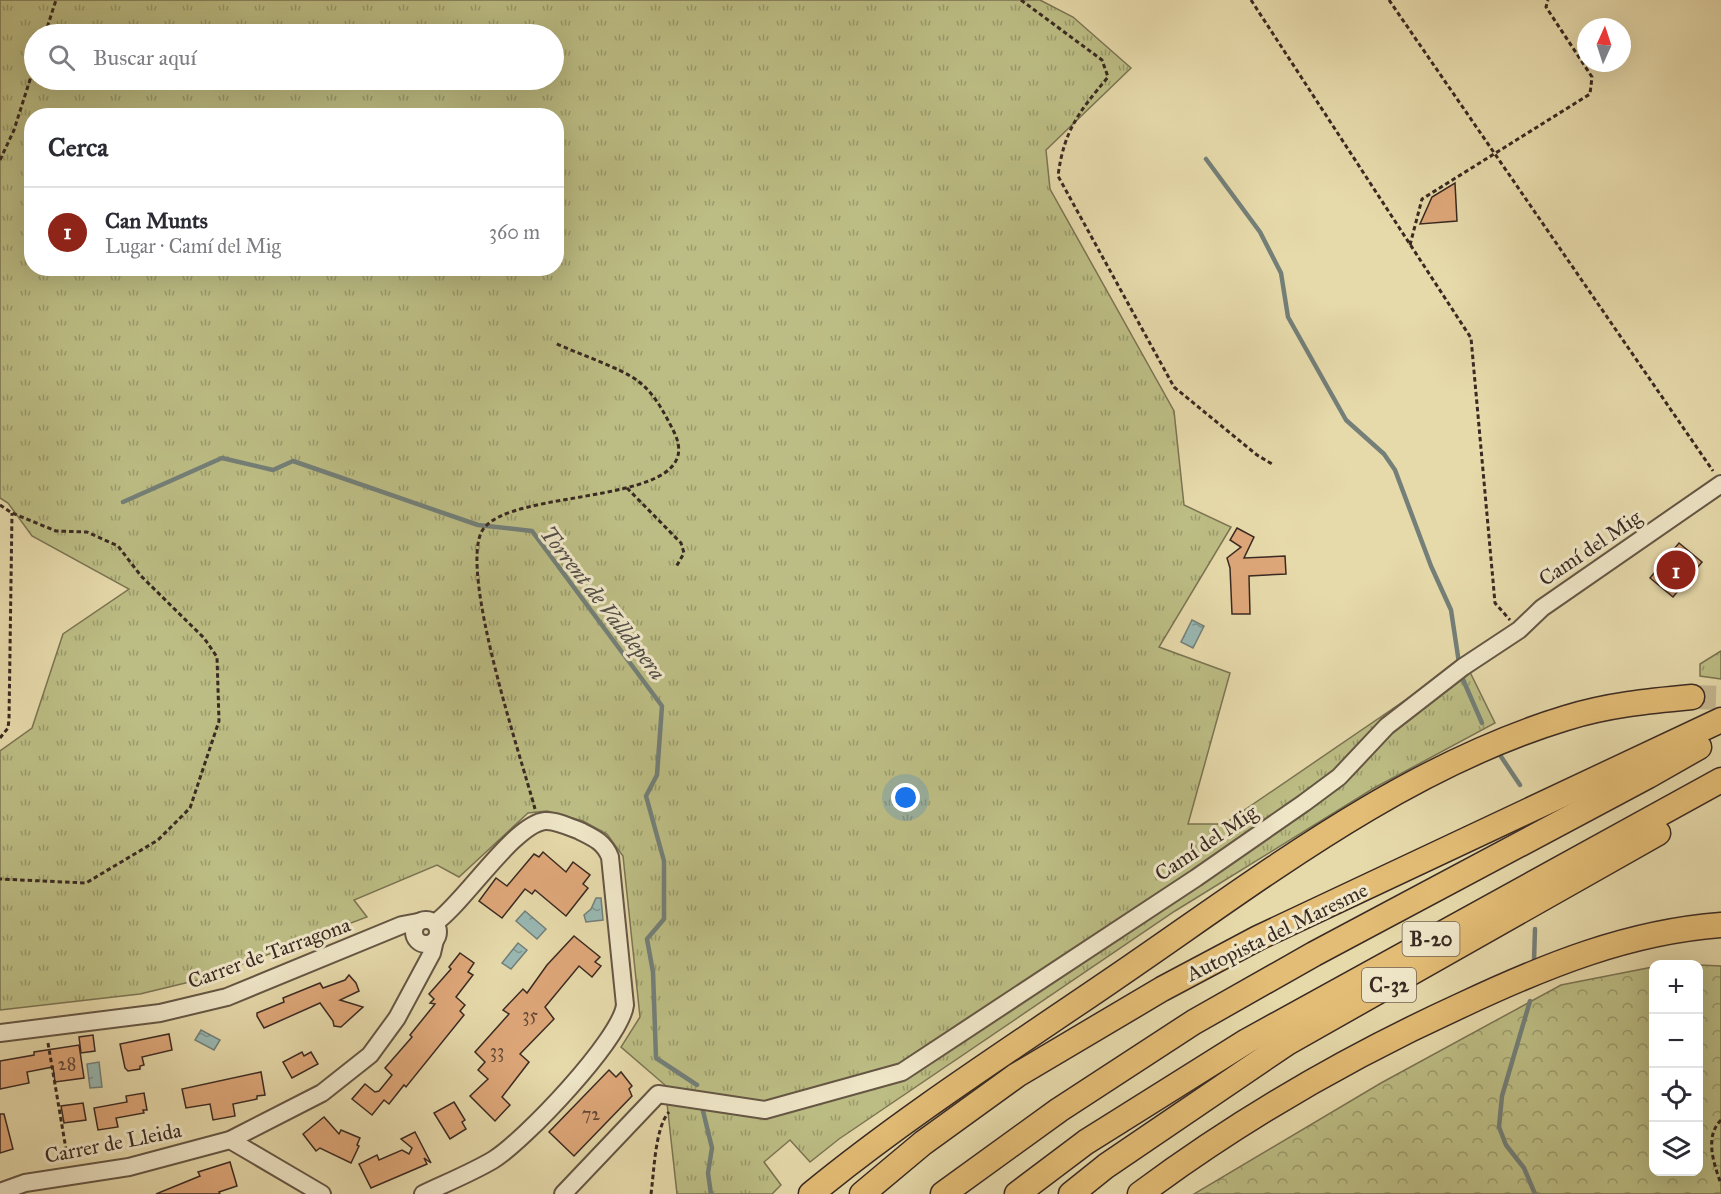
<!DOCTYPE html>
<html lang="es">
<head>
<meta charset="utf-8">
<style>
  :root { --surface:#fff; --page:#f2f2f3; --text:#2b2b33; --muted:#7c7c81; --line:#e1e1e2; --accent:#8f2418 }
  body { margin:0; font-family:"IM FELL Great Primer",serif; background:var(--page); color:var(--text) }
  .controls { position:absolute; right:18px; bottom:18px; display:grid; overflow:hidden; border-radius:12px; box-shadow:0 6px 24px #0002 }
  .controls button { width:54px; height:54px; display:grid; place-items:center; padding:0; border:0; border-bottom:2px solid var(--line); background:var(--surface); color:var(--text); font:30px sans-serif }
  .compass { position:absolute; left:1577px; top:18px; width:54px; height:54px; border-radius:50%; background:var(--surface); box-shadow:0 6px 24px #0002; rotate:3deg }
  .you { position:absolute; left:906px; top:798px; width:21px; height:21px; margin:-15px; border:4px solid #fff; border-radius:50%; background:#1a73e8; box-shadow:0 0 0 9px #1a73e833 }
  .badge { display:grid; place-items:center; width:39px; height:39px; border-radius:50%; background:var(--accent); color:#fff; font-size:20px; font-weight:700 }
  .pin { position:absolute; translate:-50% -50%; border:3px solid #fff; box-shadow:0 2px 6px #0006 }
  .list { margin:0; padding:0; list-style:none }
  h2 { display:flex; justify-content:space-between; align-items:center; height:78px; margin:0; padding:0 24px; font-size:26px }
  h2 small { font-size:20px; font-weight:400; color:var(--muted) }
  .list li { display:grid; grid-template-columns:39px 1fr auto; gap:18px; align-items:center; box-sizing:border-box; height:90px; padding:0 24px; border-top:2px solid var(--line) }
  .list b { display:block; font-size:22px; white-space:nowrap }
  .list p { margin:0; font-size:20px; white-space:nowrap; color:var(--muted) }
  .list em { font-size:20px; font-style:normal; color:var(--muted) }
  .icon { flex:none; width:33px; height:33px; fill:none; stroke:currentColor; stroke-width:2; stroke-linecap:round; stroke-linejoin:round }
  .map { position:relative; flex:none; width:1721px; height:1194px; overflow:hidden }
  .search { position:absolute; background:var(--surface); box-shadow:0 6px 24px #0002; left:24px; top:24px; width:540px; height:66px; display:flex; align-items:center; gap:15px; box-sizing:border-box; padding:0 21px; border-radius:33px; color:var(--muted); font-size:22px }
  .panel { position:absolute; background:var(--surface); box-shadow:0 6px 24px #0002; left:24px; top:108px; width:540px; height:168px; border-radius:24px }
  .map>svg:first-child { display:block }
</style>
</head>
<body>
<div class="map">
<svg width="1721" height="1194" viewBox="0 0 1721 1194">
  <defs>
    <pattern id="grass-tufts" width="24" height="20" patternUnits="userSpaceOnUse" patternTransform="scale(1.5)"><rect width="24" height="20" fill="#bcbd84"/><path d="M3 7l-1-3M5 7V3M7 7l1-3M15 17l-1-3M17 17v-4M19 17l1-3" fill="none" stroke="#9a9a6c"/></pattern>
    <pattern id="forest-crowns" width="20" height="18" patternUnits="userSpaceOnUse" patternTransform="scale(1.5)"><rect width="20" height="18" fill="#bcbd84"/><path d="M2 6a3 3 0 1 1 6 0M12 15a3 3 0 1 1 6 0" fill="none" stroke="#9a9a6c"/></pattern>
    <pattern id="water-ripples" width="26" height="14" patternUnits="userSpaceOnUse" patternTransform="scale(1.5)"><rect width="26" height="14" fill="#99b8b2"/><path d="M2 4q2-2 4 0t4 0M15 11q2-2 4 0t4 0" fill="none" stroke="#7e9690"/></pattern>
  </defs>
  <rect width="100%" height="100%" fill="#e6d9aa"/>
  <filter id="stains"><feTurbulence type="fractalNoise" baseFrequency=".00333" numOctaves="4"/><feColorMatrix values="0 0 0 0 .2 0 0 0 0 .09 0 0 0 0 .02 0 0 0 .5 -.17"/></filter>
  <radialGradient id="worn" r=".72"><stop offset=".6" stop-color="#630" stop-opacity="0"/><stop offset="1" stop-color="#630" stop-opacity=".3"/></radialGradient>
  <g fill="url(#grass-tufts)" stroke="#7b7453" stroke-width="1.5" fill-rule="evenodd">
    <path d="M0,0H1040L1073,17L1131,68L1046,150L1050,189L1174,411L1184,505L1231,527L1159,647L1230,673L1188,824H1224L1464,660L1495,723L1374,788L1175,911L839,1139L810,1162L790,1140L764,1162L781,1185L772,1194H677L665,1085L621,1047L640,1017L623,856L607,834L583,821L547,811L528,813L459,877L437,865L354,900L367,917L206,978L140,994L0,1010V751L32,728L63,634L129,589L32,536L8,503L0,498ZM34,34H554V80H34ZM32,116H556V268H32Z"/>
    <path d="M1721,651V679L1700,676V664Z"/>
  </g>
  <path fill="url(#forest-crowns)" stroke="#7b7453" stroke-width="1.5" d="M1699,965L1721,966V1194H1194L1381,1083L1561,985L1653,967L1654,1172H1698Z"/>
  <g fill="url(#water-ripples)" stroke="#737f78" stroke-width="1.5">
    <path d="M1192,620L1204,626L1193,648L1181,642Z"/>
    <path d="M596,898H601L603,920L586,922L584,915L591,909Z"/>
    <path d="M525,911L546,929L537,939L516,921Z"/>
    <path d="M518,943L527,950L511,969L502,963Z"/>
    <path d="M201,1030L220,1040L214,1050L195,1040Z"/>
    <path d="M99,1062L102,1087L90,1088L87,1064Z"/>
  </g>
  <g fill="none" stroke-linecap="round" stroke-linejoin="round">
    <g stroke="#737f78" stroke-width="4.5">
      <path d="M1206,159L1260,232L1281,273L1288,317L1346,420L1384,454L1395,470L1431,566L1451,610L1459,663"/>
      <path d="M123,502L222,458L273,470L293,461L478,525L532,531L662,706L657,775L646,796L664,861V919L647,939L653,972L656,1058L697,1085"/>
      <path d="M1461,675L1482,723"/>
      <path d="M1500,755L1520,785"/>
      <path d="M1534,961L1535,929"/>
      <path d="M1530,1001L1502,1096L1499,1127L1506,1145L1524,1168L1535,1194"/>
      <path d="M703,1111L712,1148L708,1173L711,1194"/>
    </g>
  </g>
  <g fill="#dea779" stroke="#3a2a22" stroke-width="1.5">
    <path d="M1455,183L1457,221L1420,224L1432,197Z"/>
    <path d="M1237,528L1254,537L1244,558L1285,556L1286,574L1249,576L1250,614H1232L1230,568L1227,558L1241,547L1230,540Z"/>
    <path d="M1679,543L1702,562L1673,597L1650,578Z"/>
    <path d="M543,852L566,872L573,862L590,875L583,884L588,888L566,916L535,890L532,894L525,889L502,918L479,901L496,878L507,886L534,854L539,857Z"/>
    <path d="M574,936L600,957L595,962L601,966L592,977L579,966L545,1007L554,1019L520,1054L529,1062L502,1097L510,1105L495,1121L470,1096L488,1079L478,1070L485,1062L475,1052L509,1014L503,1010L523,989L527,993L547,965Z"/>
    <path d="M460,953L474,963L468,972L473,975L456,997L465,1005L460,1011L464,1015L406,1087L404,1085L389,1104L384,1100L372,1115L352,1099L365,1084L375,1092L379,1091L392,1075L385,1068L412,1037L410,1035L435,1004L430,1003L434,999L429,994L451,969L449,967Z"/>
    <path d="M349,975L356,983L359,991L340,1000L363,1007L341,1027L334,1026L333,1021L320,1003L264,1028L257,1016V1013L284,1002L283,998L320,983L323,988L345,980Z"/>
    <path d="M169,1034L172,1050L142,1057L144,1065L140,1066V1069L128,1071L125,1068L120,1044Z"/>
    <path d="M93,1035L95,1051L81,1053L79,1037Z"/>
    <path d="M79,1045L84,1078L55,1082L53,1067L27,1072L29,1083L0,1089V1061L34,1055V1052Z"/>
    <path d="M302,1052L304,1056L311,1052L318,1064L292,1078L283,1062Z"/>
    <path d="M609,1070L616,1077L621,1072L632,1086L629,1089L632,1096L574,1156L549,1132Z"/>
    <path d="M261,1072L265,1095L257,1096V1099L233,1104L235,1116L213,1120L210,1104L186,1108L182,1089Z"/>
    <path d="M144,1093L147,1110H143L144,1113L116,1118L118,1127L98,1130L94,1108L127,1102L126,1096Z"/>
    <path d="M454,1102L465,1120L462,1122L466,1129L450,1139L434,1113Z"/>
    <path d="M83,1103L86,1120L64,1123L61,1106Z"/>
    <path d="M0,1114H4L13,1149L0,1153Z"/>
    <path d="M324,1117L339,1134L341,1130L360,1138L357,1145L359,1146L351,1163L320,1148L316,1151L303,1134Z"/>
    <path d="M415,1132L431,1163L424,1158L427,1164L371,1188L359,1164L377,1155L379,1160L402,1150L409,1154L412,1148L401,1139Z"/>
    <path d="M230,1162L237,1186L219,1192L220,1194H156L200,1176L198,1172Z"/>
  </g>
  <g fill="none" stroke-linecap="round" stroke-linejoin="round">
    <path stroke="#c4b68f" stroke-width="24" stroke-dasharray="24 12" stroke-linecap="butt" d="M1692,697L1721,698"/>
    <defs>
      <g id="minor">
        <circle cx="426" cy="932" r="12"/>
        <path d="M0,1033L160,1013L227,997L402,925L418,922"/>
        <path d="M230,1140L322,1194"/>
        <path d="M0,1192L25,1183L129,1167L230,1140L322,1093L370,1055L397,1018L432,953L435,940"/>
        <path d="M423,1194C446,1183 471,1173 493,1160C524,1141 621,1039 625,1005L610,857C604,842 594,838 580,831C570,827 555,820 545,821C514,824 464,903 435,923"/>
        <path d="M563,1194L658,1094L765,1110L902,1072L1196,878L1304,803L1339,777L1387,726L1463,667L1519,630L1542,608L1721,484"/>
      </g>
      <g id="highway">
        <path d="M811,1194C905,1117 1008,1051 1109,982C1252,885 1398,769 1566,718C1607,705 1649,701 1692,697"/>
        <path d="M862,1194L923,1143L1017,1075L1162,989L1258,938L1721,720"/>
        <path d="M943,1194L1059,1110L1194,1022L1314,954L1648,776L1699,747"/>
        <path d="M1017,1194L1086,1142L1247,1041L1721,780"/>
        <path d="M1071,1194L1106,1166L1287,1043L1658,833"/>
        <path d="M1140,1194C1241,1119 1348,1057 1462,1005C1545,966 1628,932 1721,925"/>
      </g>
    </defs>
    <use href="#minor" stroke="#655644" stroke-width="20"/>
    <use href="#highway" stroke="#3a2a22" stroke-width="27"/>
    <g stroke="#3a2a22" stroke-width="3" stroke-dasharray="4.5 3" stroke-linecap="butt">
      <path d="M1021,0L1102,60L1108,77C1079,112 1064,130 1058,176L1174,387L1257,455L1272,464"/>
      <path d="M1251,0L1471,338L1495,603L1510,620"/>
      <path d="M1389,0L1713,471"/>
      <path d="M45,34L56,0"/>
      <path d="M0,160L14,130L34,67"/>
      <path d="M1410,245L1422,199L1590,94L1592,77L1546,7L1548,0"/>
      <path d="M627,488L681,543L684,553L676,567"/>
      <path d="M0,505L12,513L56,531L87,532L118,546L141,576L204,638L217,657L219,721L190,808L158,840L86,883L0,879"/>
      <path d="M0,738L8,728L9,719L12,513"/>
      <path d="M535,809C521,757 459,573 482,531C508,485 712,509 674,432C665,414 655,394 638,381C619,367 578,354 555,343"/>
      <path d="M48,1043L68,1161"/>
      <path d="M1721,1120C1704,1137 1714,1164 1721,1184"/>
      <path d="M651,1194C654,1173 655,1127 669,1112"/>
    </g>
    <use href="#minor" stroke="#efe6c8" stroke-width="16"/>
    <use href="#highway" stroke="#e3bc75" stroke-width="24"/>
  </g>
  <g text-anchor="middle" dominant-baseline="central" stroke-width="6" stroke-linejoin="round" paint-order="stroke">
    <g font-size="18" fill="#634938">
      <text x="530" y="1015">35</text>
      <text x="497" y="1051">33</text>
      <text x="67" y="1064">28</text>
      <text x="591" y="1114">72</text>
    </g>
    <g fill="#efe6c8" stroke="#706254" stroke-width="1.5">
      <rect x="1402.5" y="922" width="57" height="34" rx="4.5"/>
      <rect x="1362" y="968" width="54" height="34" rx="4.5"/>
    </g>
    <g font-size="20" font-weight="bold" fill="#3a2a22">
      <text x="1431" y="939">B-20</text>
      <text x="1389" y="985">C-32</text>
    </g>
    <g font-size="21" fill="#3a2a22" stroke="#efe6c8">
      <text transform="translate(1590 548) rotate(-34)">Camí del Mig</text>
      <text transform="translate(1206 843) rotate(-34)">Camí del Mig</text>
      <text transform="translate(1277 932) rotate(-26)">Autopista del Maresme</text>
      <text transform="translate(269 953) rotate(-20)">Carrer de Tarragona</text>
      <text transform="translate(113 1143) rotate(-11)">Carrer de Lleida</text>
    </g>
    <g font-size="22" font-style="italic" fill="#524e46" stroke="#efe6c8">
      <text transform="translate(603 603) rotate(52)">Torrent de Valldepera</text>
    </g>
  </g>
  <rect width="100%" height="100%" filter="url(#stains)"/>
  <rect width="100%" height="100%" fill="url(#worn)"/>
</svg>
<div class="controls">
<button>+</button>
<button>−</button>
<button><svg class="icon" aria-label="locate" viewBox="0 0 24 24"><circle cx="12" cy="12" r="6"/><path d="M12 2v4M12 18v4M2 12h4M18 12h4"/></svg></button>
<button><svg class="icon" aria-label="layers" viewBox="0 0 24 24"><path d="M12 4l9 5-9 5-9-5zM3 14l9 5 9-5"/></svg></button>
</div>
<svg class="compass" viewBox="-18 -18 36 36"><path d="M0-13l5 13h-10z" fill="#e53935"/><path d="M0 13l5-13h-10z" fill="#7c7c81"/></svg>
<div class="you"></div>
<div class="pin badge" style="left:1676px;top:570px">1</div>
<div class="search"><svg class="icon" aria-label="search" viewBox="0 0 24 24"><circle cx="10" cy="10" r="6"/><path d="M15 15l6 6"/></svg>Buscar aquí</div>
<section class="panel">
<h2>Cerca<small></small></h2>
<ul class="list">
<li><span class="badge">1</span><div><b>Can Munts</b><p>Lugar · Camí del Mig</p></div><em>360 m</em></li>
</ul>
</section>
</div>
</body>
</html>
